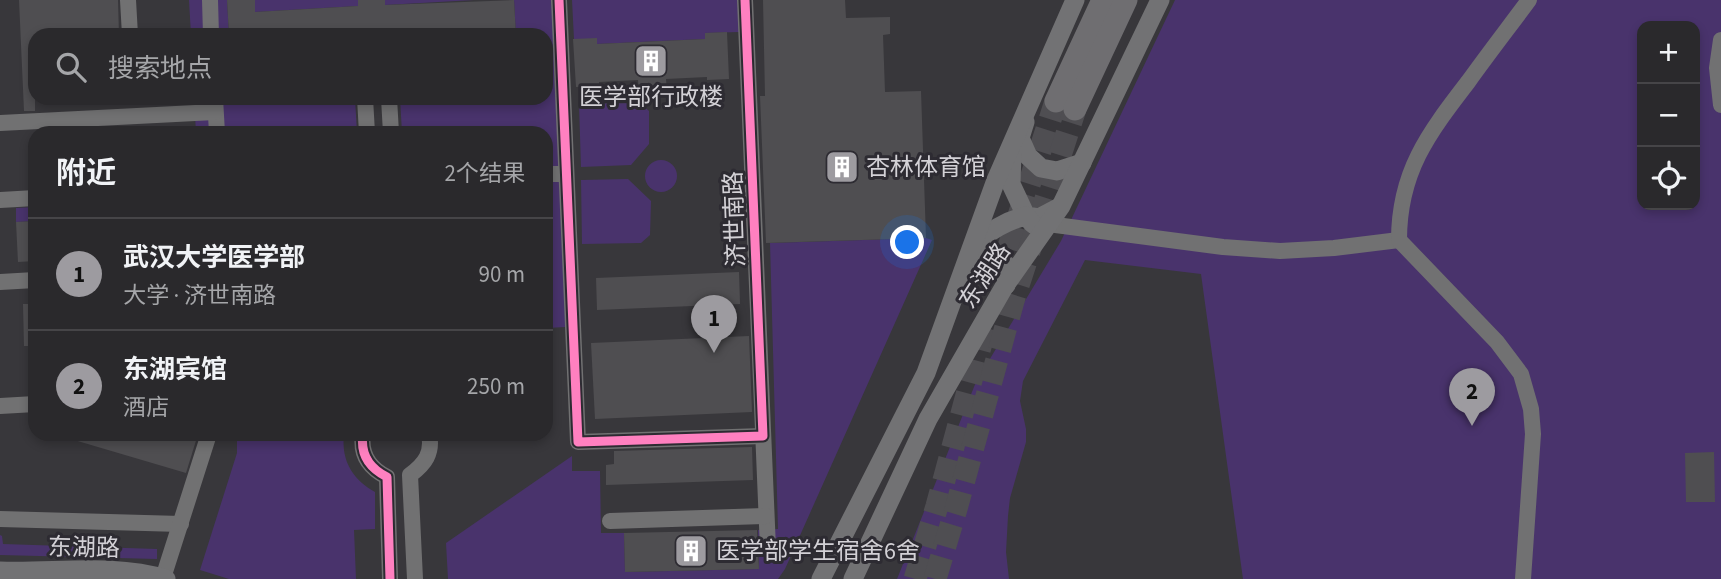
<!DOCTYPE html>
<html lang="zh">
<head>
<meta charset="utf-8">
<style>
  :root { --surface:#2a292c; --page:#363538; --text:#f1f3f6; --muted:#a5a6a9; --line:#464548; --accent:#9d9ba0 }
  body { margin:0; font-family:"Source Sans 3","Noto Sans SC",sans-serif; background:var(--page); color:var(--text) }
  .controls { position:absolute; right:21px; top:21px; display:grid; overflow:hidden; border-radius:14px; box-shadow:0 4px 10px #0003 }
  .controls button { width:63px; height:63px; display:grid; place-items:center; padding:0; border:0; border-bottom:2px solid var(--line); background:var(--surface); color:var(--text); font:35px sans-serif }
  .you { position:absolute; left:908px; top:243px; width:24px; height:24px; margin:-18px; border:5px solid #fff; border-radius:50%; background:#1a73e8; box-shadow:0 0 0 10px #1a73e833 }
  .badge { display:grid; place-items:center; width:46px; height:46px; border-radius:50%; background:var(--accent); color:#111; font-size:23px; font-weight:700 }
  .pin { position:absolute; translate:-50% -58px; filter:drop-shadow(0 2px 4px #0008) }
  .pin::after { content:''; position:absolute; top:37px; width:24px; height:21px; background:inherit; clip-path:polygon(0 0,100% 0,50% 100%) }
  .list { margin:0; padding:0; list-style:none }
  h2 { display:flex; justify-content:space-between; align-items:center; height:91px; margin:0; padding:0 28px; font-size:30px }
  h2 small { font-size:23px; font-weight:400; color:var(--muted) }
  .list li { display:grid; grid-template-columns:46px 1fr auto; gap:21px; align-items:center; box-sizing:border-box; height:112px; padding:0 28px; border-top:2px solid var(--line) }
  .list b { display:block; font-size:26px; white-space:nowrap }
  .list p { margin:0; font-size:23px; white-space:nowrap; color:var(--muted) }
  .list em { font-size:23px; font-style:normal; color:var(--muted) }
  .icon { flex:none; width:38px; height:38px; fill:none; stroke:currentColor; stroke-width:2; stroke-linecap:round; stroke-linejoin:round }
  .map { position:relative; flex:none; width:1721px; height:579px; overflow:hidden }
  .search { position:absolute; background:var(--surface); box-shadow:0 4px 10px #0003; left:28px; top:28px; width:525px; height:77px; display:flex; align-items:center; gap:18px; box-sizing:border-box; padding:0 24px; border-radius:21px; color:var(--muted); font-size:26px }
  .panel { position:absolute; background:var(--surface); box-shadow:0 4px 10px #0003; left:28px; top:126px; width:525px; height:315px; border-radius:21px }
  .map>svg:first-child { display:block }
</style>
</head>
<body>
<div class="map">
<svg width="1721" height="579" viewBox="0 0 1721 579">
  <rect width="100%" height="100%" fill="#38373b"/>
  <g fill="#49336c" fill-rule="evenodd">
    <path d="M189,0H227L229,35H191Z"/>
    <path d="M255,0H358V6L255,12Z"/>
    <path d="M385,0H474L385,5Z"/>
    <path d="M514,0H553L566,327L546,328V133H402L400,98H546V35H516Z"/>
    <path d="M572,0H738L739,32L705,33V39L597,44L574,39Z"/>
    <path d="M1175,0H1721V579H1243L1201,274L1085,260L1023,381L1020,401L1026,429V442L1010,498L1008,516L1006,552L1009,579H897L976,382L1061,241ZM1642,26H1695V205H1642Z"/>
    <path d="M194,98H355L357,133H196Z"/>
    <path d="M640,103L649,111V144L631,165L581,167L579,104Z"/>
    <circle cx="661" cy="176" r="16"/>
    <path d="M628,179L651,201L650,235L641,243L582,244L581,180Z"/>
    <path d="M35,207V221L16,222V208Z"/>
    <path d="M926,238L932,240L785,569L778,579H448L446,543L572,456V471H600L601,533H624L625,572L759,569L758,530L778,529L770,243Z"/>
    <path d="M237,434H344C341,460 352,479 375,492V529L354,530L356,579H229L200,570L237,453Z"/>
    <path d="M0,535L2,536L3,544L157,549V559L0,555Z"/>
  </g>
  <g fill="#4f4e51">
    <path d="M19,0H118L119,35H35V111H24Z"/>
    <path d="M227,0H255V12L358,6V0H385V5L514,0L516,35H487V33L460,35H229Z"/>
    <path d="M763,0H845L846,18L890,17V34L883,35L885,92L921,91L926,238L766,243L760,96H765Z"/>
    <path d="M727,32L729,79L707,80V77L666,79L667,91L639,92L638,80L599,82V86L576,87L573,39L597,38V44L705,39V33Z"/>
    <path d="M35,221V261L18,262L16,222Z"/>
    <path d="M739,272L740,304L597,310L596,278Z"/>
    <path d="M23,304H35V346H24Z"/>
    <path d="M749,336L752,412L595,419L591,343Z"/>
    <path d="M65,434H198L186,473L64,437Z"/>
    <path d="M752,447L753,480L606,485V465L614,464V451Z"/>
    <path d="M1714,452L1715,502H1686L1685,453Z"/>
    <path d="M757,530L759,569L625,572L624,533Z"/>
  </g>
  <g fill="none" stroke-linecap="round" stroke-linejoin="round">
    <g stroke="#4f4e52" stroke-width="23" stroke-dasharray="23 11" stroke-linecap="butt">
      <path d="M998,281L1056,101"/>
      <path d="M915,579L937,506L987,321"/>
      <path d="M935,579L956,509L1013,301L1075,109"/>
    </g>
    <g stroke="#717172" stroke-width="16">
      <path d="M128,0L130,35"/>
      <path d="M210,0L211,35"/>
      <path d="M559,0L578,442L763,436"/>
      <path d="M745,0L768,549"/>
      <path d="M1721,40L1717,68L1721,105"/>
      <path d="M215,98L217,133"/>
      <path d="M365,98L367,133"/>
      <path d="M389,98L391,133"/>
      <path d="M0,123L215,112"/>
      <path d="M546,174H566"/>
      <path d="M0,200L35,198"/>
      <path d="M1048,224L1223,247L1280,251L1334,248L1399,240"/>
      <path d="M0,282L35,280"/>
      <path d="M0,406L35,404"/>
      <path d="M363,434C360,454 369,468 387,477L390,579"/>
      <path d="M0,519L181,524"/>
      <path d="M610,521L766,516"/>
      <path d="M163,578L209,434"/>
      <path d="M415,579L410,475C425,464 433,453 429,434"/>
      <path d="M1523,579L1533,434L1531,409L1521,374L1497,342L1399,240C1399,172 1428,134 1468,82C1488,54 1509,27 1529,0"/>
    </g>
    <g stroke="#727274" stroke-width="19">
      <path d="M1025,122L1020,138L1028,156L1041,168L1057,171L1082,163"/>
      <path d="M1012,151L1011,184L1026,216L1039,218L1058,208"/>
      <path d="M974,245C990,231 1005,221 1026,216L1033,224"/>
      <path d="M965,276C978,261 987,247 1006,265V285"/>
      <path d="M0,571C55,573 113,563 166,579"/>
      <path d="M821,579L926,373L996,180L1075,0"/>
      <path d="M853,579L928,419L1004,287L1061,206L1160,0"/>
    </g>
    <g stroke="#6f6e71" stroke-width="23">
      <path d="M1056,101L1103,0"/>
      <path d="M1075,109L1126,0"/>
    </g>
    <defs>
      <g id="cycleway">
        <path d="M559,0L578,442L763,436L745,0"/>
        <path d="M363,434C360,454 369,468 387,477L390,579"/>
      </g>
    </defs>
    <use href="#cycleway" stroke="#2d2b32" stroke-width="13"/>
    <use href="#cycleway" stroke="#ff80c0" stroke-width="9"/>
  </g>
  <defs>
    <symbol id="building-square" viewBox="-11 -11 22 22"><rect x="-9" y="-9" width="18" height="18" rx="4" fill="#9d9ba0" stroke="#2d2b32"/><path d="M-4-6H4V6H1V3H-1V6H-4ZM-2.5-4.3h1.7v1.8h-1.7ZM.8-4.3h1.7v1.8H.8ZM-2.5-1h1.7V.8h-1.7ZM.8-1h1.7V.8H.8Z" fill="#fff"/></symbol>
  </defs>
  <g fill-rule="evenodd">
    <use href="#building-square" x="632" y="42" width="38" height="38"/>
    <use href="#building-square" x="823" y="148" width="38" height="38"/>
    <use href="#building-square" x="672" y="532" width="38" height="38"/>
  </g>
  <g text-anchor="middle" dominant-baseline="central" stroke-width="6" stroke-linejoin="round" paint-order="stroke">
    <g font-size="24" fill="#d3d1d6" stroke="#2d2b32" text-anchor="start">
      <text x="651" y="97" text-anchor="middle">医学部行政楼</text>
      <text x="866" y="167">杏林体育馆</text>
      <text x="716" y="551">医学部学生宿舍6舍</text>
    </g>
    <g font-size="24" fill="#d3d1d6" stroke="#2d2b32">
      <text transform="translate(735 219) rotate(-92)">济世南路</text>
      <text transform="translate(985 276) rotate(-57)">东湖路</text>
      <text transform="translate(84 548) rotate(1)">东湖路</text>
    </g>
  </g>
</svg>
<div class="controls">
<button>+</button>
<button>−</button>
<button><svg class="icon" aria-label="locate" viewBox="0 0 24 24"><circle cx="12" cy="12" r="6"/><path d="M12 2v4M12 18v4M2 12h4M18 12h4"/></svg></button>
</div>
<div class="you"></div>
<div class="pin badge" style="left:714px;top:353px">1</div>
<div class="pin badge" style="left:1472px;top:426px">2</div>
<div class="search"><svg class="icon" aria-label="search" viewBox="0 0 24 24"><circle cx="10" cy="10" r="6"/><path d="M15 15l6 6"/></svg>搜索地点</div>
<section class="panel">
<h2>附近<small>2个结果</small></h2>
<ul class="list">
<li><span class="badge">1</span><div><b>武汉大学医学部</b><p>大学 · 济世南路</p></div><em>90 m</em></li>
<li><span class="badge">2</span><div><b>东湖宾馆</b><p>酒店</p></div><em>250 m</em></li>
</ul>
</section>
</div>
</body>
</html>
